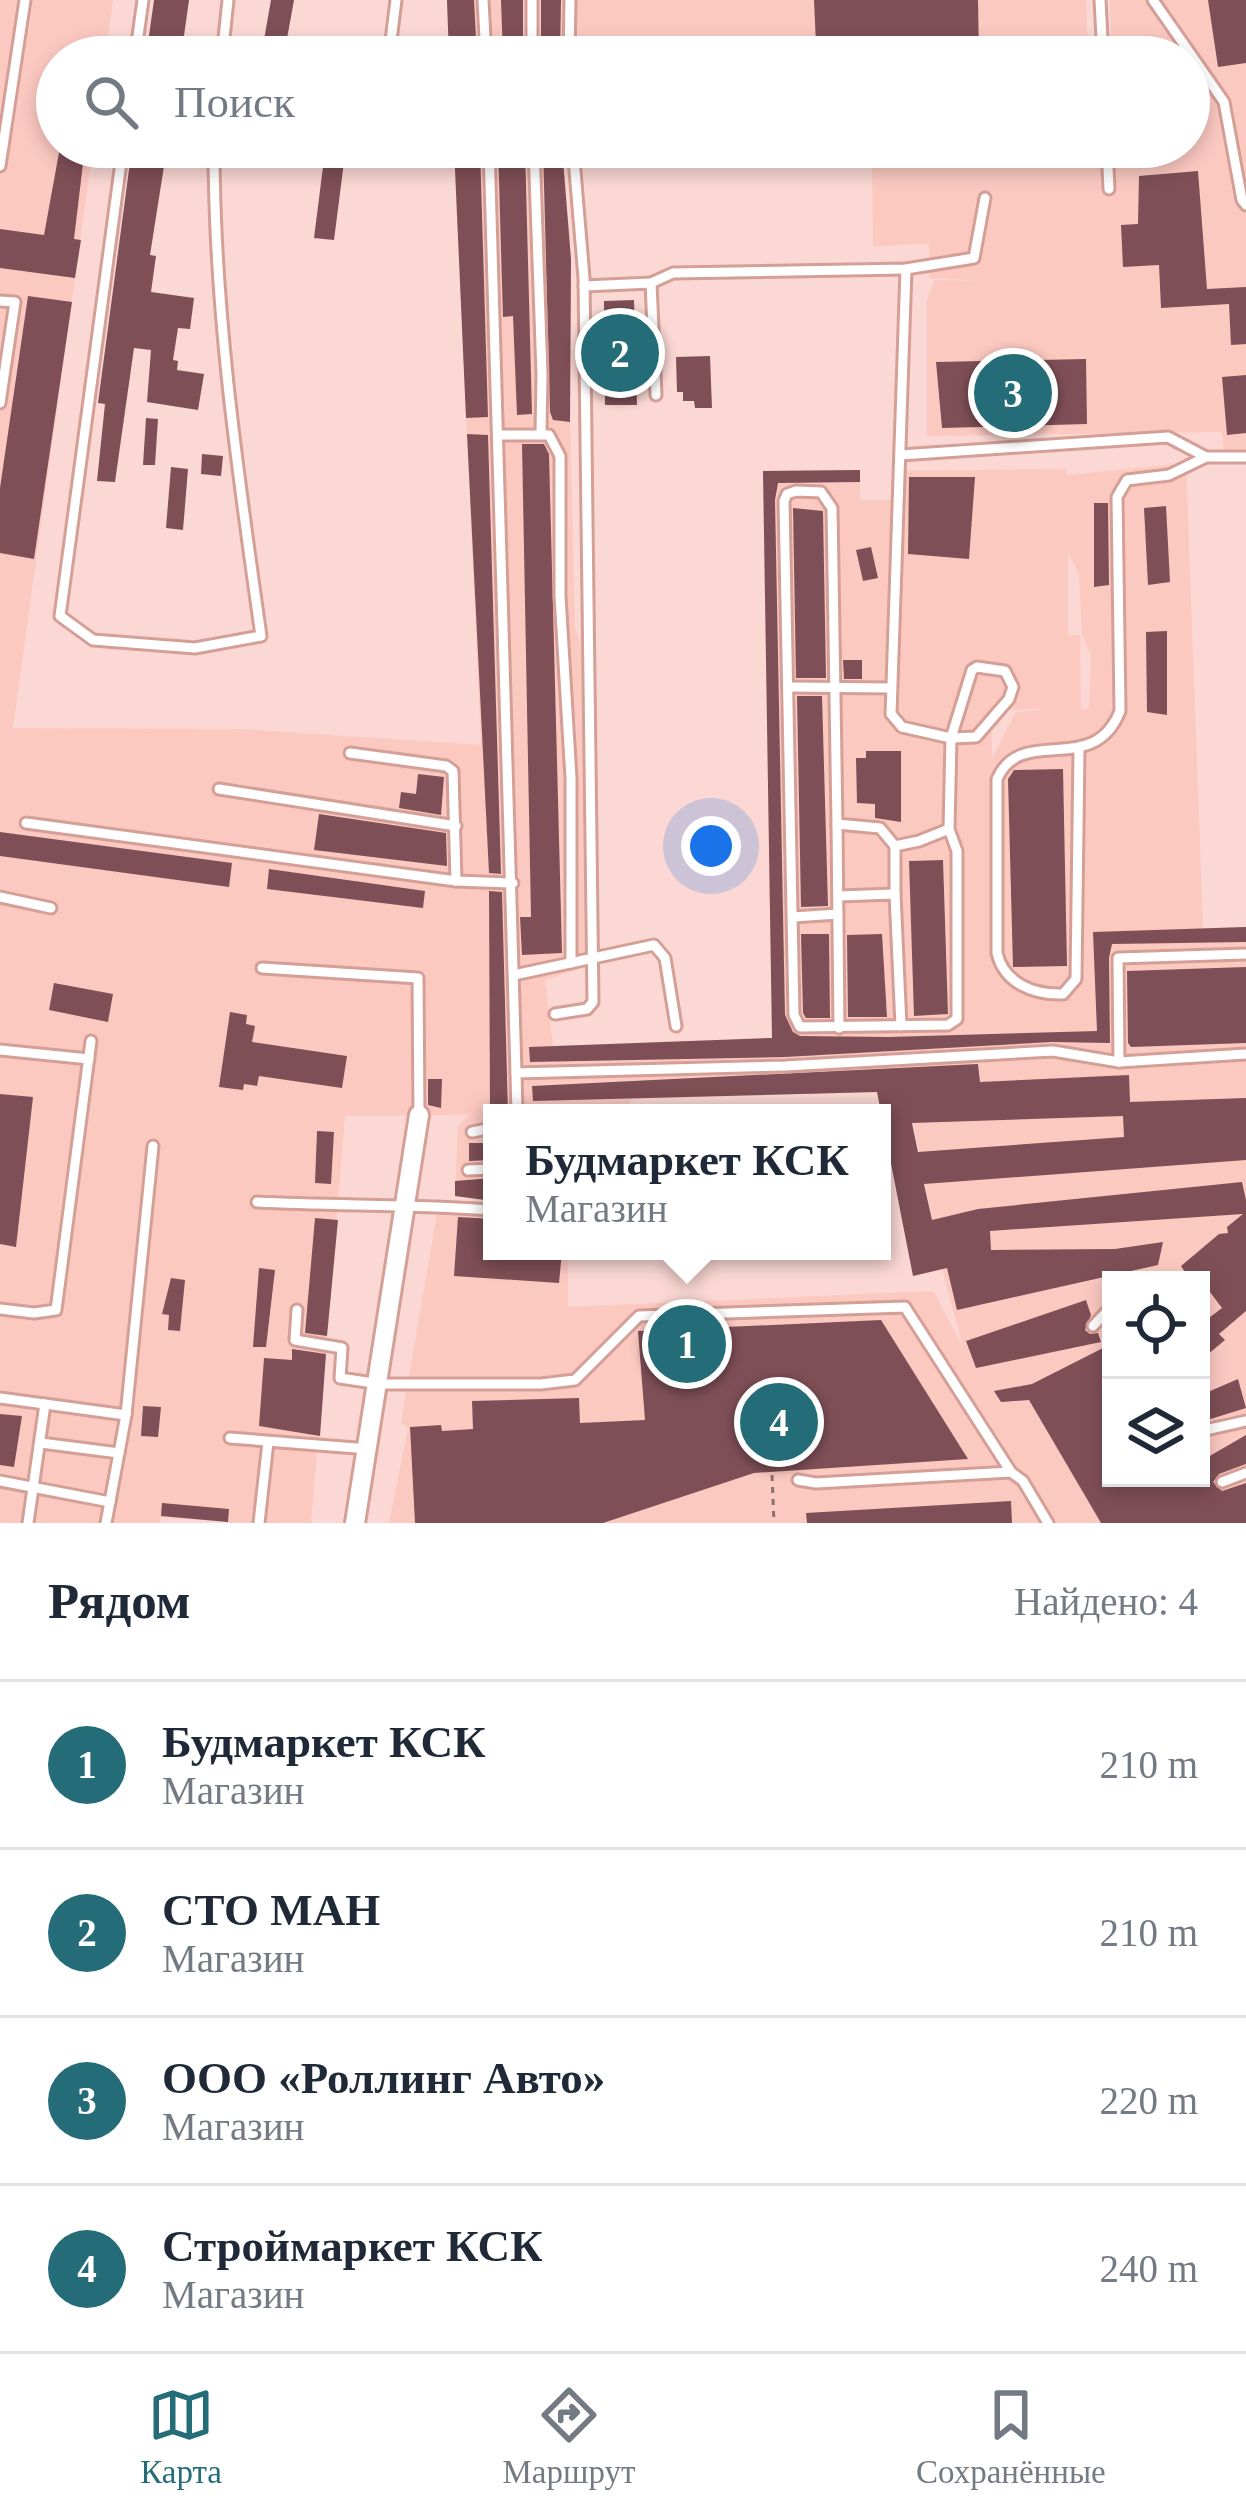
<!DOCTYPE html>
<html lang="ru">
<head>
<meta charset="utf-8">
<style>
  :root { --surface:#fff; --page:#f6f6f7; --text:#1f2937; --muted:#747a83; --line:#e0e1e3; --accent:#246d78 }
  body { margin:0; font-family:Georgia,serif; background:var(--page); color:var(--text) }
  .controls { position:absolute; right:36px; bottom:36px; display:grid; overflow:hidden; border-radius:0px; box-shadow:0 6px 18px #0003 }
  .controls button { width:108px; height:108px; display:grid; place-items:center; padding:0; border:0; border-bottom:3px solid var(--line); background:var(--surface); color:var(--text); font:60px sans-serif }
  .you { position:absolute; left:711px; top:846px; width:42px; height:42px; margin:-30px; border:9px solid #fff; border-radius:50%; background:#1a73e8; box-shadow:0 0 0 18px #1a73e833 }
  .badge { display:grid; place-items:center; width:78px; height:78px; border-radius:50%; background:var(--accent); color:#fff; font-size:39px; font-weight:700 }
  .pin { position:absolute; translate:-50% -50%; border:6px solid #fff; box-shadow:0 3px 12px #0006 }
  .popup { position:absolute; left:483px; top:1104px; width:408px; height:156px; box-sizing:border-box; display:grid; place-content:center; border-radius:0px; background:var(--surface); filter:drop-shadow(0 3px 9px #0005); font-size:39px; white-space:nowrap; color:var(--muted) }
  .popup b { font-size:45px; color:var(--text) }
  .popup::after { content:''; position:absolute; left:50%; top:100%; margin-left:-24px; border:24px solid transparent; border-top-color:var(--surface) }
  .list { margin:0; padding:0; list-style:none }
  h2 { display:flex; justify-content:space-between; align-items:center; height:156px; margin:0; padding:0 48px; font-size:51px }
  h2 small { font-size:39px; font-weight:400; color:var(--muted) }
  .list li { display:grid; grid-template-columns:78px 1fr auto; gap:36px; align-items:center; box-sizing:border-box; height:168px; padding:0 48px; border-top:3px solid var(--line) }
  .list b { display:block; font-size:45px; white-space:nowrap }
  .list p { margin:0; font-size:39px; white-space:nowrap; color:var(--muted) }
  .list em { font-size:39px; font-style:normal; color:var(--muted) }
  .icon { flex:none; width:66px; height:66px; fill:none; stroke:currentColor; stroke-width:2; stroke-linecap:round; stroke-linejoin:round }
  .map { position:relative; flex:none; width:1246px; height:1523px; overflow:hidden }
  .search { position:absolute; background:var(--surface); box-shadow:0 6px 18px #0003; left:36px; right:36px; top:36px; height:132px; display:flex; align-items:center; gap:30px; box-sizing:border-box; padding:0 42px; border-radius:66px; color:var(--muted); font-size:45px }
  .sheet { height:828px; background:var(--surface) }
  nav { display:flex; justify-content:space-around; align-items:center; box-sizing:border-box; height:168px; border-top:3px solid var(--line); background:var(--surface); font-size:33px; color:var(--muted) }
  nav a { display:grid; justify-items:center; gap:6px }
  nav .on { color:var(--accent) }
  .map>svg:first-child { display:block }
</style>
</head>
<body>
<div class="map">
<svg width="1246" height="1523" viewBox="0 0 1246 1523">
  <rect width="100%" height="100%" fill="#fbd8d3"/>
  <g fill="#fcc9c1" fill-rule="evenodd">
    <path d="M0,0H113L105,57H57V147H93L13,728L239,729L481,745L454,147H562L571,259L570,422L575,628L581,644L585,967L545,980L553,1046L772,1038L763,471L860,470V500H898L901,471L1066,469L1067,475L1186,463L1203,928L1246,927V1523H389L408,1428L401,1423L437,1213L492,1216V1251H568V1307L933,1291L963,1347L942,1269L907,1091L631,1099L629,1113H492V1197L455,1196L458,1126L470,1115L345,1116L311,1523H239L161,1517L160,1523H0ZM1068,553L1079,574L1082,634L1091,655L1089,709H1081L1080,635H1068ZM991,710L1039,709L1040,710L1016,712L992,758ZM1111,1280H1201V1478H1111Z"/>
    <path d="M447,0H564L561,57H449Z"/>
    <path d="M576,0H1086L1088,57H574Z"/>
    <path d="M1110,0H1246V450L1224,451L1222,432L927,436V299L935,280L982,281L929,278V244L873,246L872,147H1189V57H1125V49L1111,43Z"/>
  </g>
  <g fill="#7f4f57" fill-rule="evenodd">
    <path d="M154,0H189L181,57H146Z"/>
    <path d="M271,0H294L284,55L262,51Z"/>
    <path d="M447,0H474L477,57H449Z"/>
    <path d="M501,0H523V57H503Z"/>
    <path d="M541,0H561L560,57H541Z"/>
    <path d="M814,0H978L979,57H959L958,37L816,45Z"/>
    <path d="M1208,0H1246V63L1218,67Z"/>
    <path d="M60,147H85L74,239L81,240L75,278L0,268V229L44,235Z"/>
    <path d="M132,147H167L150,255L156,256L151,292L194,298L190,329L178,328L173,360L178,361L177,370L204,374L198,410L147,402L151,350L134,348L115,482L97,481L105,404L98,403Z"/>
    <path d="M454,147H480L488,417L466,418Z"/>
    <path d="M498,147H525L532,414L517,415L513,316L503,317Z"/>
    <path d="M543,147H562L571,259L570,422L553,420L550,412Z"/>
    <path d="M325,151L345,154L334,240L314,238Z"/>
    <path d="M1198,171L1207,289L1246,287V344L1231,345L1229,304L1161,308L1159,265L1123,267L1121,225L1138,224L1139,176Z"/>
    <path d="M28,296L72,302L34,559L0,553V488Z"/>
    <path d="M634,300L637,405H605L604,301Z"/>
    <path d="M710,356L712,408H695L694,401H683V392H677L676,357Z"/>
    <path d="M1086,359L1087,424L942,428L936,362Z"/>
    <path d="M1246,375V433L1227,435L1222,377Z"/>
    <path d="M146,418L158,419L155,465H143Z"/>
    <path d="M467,434L488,435L501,874L489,873Z"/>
    <path d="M522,444H544L549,454L562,953L522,955L520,917H531Z"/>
    <path d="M202,454L223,456L221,476L201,474Z"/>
    <path d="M171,467L188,469L183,530L166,528Z"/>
    <path d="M860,470V482L778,483L775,500L785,1015L793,1032L800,1036L888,1037L1097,1031L1093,932L1246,927V942L1112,944L1109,958L1110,1043L1052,1042L785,1057L530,1062L529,1047L772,1038L763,471Z"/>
    <path d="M909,477H975L969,559L908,554Z"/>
    <path d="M1094,503H1108L1109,585L1094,587Z"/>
    <path d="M1166,506L1170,582L1148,585L1144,508Z"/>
    <path d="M793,508L823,511L826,678H796Z"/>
    <path d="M871,547L878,578L863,581L856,550Z"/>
    <path d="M1167,631V715L1147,712L1146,632Z"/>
    <path d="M843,660H862V679H844Z"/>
    <path d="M797,696H822L828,906L801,907Z"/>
    <path d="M866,751H901V822L875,818V804L857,803L856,758H866Z"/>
    <path d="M1063,769L1067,966L1013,967L1008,779L1014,770Z"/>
    <path d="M418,774L444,777L441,815L399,808L401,792L416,794Z"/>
    <path d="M319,814L446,833L447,866L314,850Z"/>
    <path d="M0,832L232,863L229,887L0,856Z"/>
    <path d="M943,860L948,1014L914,1016L909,861Z"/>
    <path d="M269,869L425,891L423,908L267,889Z"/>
    <path d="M489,891L502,892L508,1113H490Z"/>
    <path d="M801,934H829L830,1018H806L803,1013Z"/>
    <path d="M882,934L887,1017H848L847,935Z"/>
    <path d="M1246,967V1043L1131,1047L1128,1043L1127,971Z"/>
    <path d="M54,983L113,994L108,1022L49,1010Z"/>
    <path d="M230,1012L247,1015L246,1024L255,1026L252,1042L347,1056L342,1088L259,1076L257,1086L244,1084L243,1090L219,1087Z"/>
    <path d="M978,1064L980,1082L1129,1075L1130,1102L1246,1098V1160L924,1184L932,1220L978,1209L1242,1182L1246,1200V1311L1219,1334L1225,1340L1201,1360V1324L1222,1308L1201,1280H1190L1181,1266L1219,1234L1228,1233L1227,1227L1243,1214L990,1231L991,1250L1115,1249L1163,1242L1158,1265L957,1310L947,1268L913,1276L877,1092L533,1101L532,1086ZM1123,1116L1124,1137L918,1152L912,1123Z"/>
    <path d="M428,1079H442L441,1108L428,1105Z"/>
    <path d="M0,1094L33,1097L16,1247L0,1244Z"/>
    <path d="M317,1131L334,1132L331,1184L315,1183Z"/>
    <path d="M469,1143H492V1160L469,1161Z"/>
    <path d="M492,1178V1201L455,1196V1181Z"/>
    <path d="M458,1217L492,1219V1251H562L559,1283L454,1276Z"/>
    <path d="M315,1218L338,1220L327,1336L305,1333Z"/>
    <path d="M259,1268L275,1270L266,1347H253Z"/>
    <path d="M171,1278L185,1280L180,1331L168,1330L169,1315L162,1314Z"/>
    <path d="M1086,1300L1091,1315L1085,1330L1090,1334L1098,1333L1101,1342L976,1368L966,1341Z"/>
    <path d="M881,1320L968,1459L754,1473L603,1523H415L410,1427L441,1425L442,1431L473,1429L472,1401L579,1398L580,1423L645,1420L638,1331Z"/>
    <path d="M1111,1344V1478H1201V1461L1246,1435V1464L1219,1474L1213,1482L1222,1491L1246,1483V1523H1101L1029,1400L1001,1402L994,1391L1032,1384Z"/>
    <path d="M292,1349L326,1354L320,1436L259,1426L264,1358L292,1360Z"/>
    <path d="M1238,1379L1246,1408L1201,1422V1395Z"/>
    <path d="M143,1406L161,1407L158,1437L141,1436Z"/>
    <path d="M0,1414L22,1416L14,1467L0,1465Z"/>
    <path d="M1011,1501L1012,1523H807L806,1513Z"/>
    <path d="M162,1503L229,1509L228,1522L161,1516Z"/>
  </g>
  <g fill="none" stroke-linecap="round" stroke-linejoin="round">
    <defs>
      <g id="lane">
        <path d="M483,0L486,57"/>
        <path d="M532,0V57"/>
        <path d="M1100,0L1103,57"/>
        <path d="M1153,0L1224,102L1242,200L1246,205"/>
        <path d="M135,57L143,0"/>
        <path d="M222,57L228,0"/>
        <path d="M389,57L396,0"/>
        <path d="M569,57L570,0"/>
        <path d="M123,147L60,616L93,640L195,648L261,636C238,473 214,312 214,147"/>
        <path d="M489,147L516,1073L785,1066L1053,1051L1119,1062L1246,1054"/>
        <path d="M534,147L542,374L541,432"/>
        <path d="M1107,147L1109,189"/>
        <path d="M0,166L25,0"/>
        <path d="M906,269L891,714L902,727L951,738L949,829L957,851V1019L948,1025L800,1027L794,1015L784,501L787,494L796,491L821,492L832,508L837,824L880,828L895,846L919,841L949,829"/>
        <path d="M651,283L673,273L906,269L974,258L985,198"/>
        <path d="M584,286L651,283L656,395"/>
        <path d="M0,301L15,302L0,403"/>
        <path d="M500,435H549L560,456V596L571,778V963"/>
        <path d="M900,455L1168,437L1206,457H1246"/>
        <path d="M977,667L1005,671L1013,687L1009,699L976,737L951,738L972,670Z"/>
        <path d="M788,687L891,688"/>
        <path d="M1079,750L1076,979L1063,994C1033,995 1004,983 997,953V779C1022,723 1093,779 1120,711L1117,497L1127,480L1169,475L1206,457"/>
        <path d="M350,753L446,766L453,771L456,881"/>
        <path d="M219,789L456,826"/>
        <path d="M26,823L456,881L513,883"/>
        <path d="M837,824L839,1028"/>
        <path d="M895,894V846"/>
        <path d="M838,896L895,894L901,1026"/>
        <path d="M0,897L51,908"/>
        <path d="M793,917L838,914"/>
        <path d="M262,968L418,978L419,1115"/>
        <path d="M514,975L654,945L665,958L676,1026"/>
        <path d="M555,1014L587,1009L593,1002L584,278L573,147"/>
        <path d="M0,1050L89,1059"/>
        <path d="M1119,1062L1118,958L1246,954"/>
        <path d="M516,1073L517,1113"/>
        <path d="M472,1132L492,1128"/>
        <path d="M468,1170L492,1169"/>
        <path d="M257,1202C335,1206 413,1204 492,1210"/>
        <path d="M882,1214L883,1213"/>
        <path d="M0,1309L34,1313L56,1310L91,1041"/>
        <path d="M297,1310L295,1340L342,1348L340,1378L380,1384H541L575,1380L639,1316L905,1307L1011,1472"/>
        <path d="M1093,1326L1111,1307"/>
        <path d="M0,1398L126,1415"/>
        <path d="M1201,1431L1246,1421"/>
        <path d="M230,1438L369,1449"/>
        <path d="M41,1443L119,1453"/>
        <path d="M798,1480L816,1483L1011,1472L1023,1481L1048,1523"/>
        <path d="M0,1481L110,1502"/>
        <path d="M1222,1482L1246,1473"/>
        <path d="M28,1523L45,1404"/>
        <path d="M106,1523L126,1415L153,1146"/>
        <path d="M259,1523L268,1442"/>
      </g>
      <path id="street" d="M355,1523L419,1115"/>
    </defs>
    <use href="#lane" stroke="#d49f97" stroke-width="15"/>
    <use href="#street" stroke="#d49f97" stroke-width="24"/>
    <path stroke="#8b706c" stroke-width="3" stroke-dasharray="6 6" stroke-linecap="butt" d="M772,1475L774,1523"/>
    <use href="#lane" stroke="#fff" stroke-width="9"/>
    <use href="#street" stroke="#fff" stroke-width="18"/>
  </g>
</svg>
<div class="controls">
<button><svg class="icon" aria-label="locate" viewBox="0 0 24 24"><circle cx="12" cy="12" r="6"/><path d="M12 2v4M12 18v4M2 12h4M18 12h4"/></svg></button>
<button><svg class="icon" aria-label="layers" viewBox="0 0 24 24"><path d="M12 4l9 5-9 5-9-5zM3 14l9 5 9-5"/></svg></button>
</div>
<div class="you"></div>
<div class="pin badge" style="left:687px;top:1344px">1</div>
<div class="popup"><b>Будмаркет КСК</b>Магазин</div>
<div class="pin badge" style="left:620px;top:353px">2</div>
<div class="pin badge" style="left:1013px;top:393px">3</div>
<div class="pin badge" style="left:779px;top:1422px">4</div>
<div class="search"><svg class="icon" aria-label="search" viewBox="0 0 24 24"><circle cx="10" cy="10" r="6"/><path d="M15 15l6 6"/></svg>Поиск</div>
</div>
<section class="sheet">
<h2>Рядом<small>Найдено: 4</small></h2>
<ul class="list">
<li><span class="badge">1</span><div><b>Будмаркет КСК</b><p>Магазин</p></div><em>210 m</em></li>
<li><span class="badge">2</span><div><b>СТО МАН</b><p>Магазин</p></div><em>210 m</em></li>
<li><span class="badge">3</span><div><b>ООО «Роллинг Авто»</b><p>Магазин</p></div><em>220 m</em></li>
<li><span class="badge">4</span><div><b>Строймаркет КСК</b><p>Магазин</p></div><em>240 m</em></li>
</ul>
</section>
<nav>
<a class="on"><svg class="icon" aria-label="map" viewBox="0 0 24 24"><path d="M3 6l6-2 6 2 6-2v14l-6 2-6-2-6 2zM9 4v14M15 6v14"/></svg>Карта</a>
<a><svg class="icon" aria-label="directions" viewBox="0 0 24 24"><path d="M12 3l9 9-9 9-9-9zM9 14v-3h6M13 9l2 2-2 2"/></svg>Маршрут</a>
<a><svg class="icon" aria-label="saved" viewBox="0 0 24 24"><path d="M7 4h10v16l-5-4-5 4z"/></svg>Сохранённые</a>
</nav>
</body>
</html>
